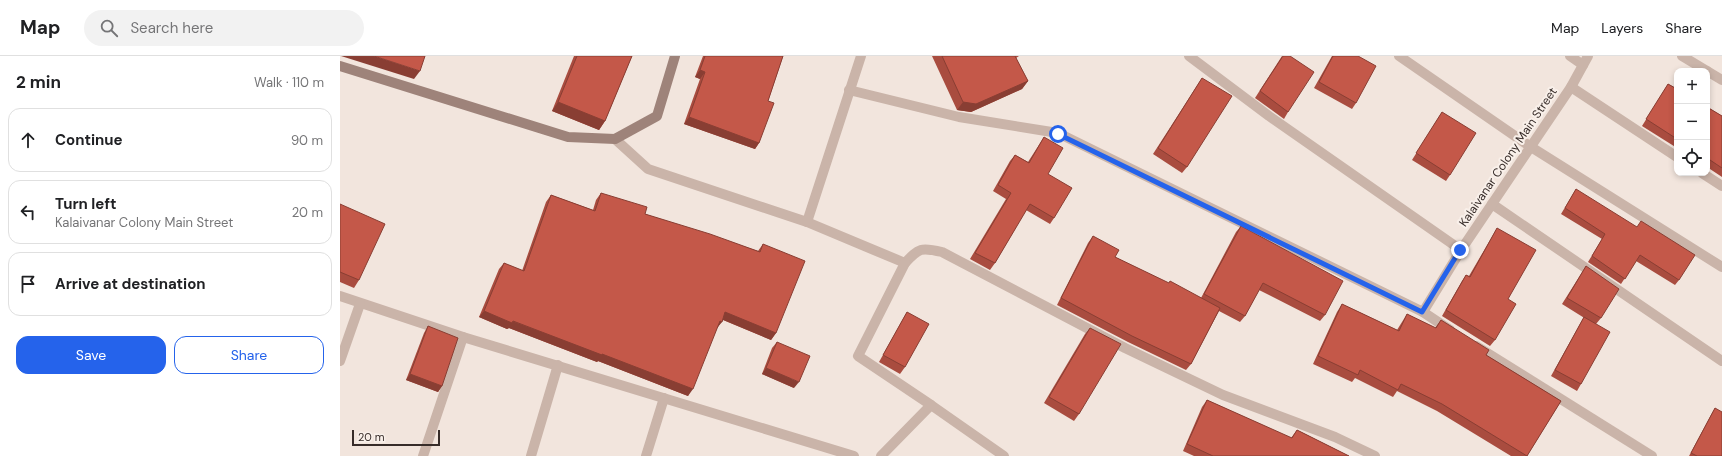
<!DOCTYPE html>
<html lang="en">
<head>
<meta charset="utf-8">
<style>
  :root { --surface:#fff; --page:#f2f2f2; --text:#202124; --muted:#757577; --line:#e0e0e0; --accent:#2563eb }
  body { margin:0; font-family:"DM Sans",sans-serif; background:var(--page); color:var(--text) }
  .controls { position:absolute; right:12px; top:12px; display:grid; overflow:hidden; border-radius:8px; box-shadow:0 2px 6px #0003 }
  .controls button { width:36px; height:36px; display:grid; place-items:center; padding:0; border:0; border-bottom:1px solid var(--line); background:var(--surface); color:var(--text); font:20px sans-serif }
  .scale { position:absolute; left:12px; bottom:10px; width:88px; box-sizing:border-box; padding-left:4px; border:2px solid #372c29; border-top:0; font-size:11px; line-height:14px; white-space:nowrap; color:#372c29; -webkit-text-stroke:3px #f9f0ea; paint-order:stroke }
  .stop { position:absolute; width:12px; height:12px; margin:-9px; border:3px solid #2563eb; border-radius:50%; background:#fff }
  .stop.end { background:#2563eb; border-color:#fff; box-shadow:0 1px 4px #0008 }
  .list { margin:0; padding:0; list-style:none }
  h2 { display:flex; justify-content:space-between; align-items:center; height:52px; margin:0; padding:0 16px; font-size:17px }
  h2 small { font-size:13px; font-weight:400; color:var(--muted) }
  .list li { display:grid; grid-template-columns:26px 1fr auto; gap:12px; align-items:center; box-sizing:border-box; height:64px; margin:0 8px 8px; padding:0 8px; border:1px solid var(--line); border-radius:12px }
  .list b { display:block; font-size:15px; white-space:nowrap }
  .list p { margin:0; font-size:13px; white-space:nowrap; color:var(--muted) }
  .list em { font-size:13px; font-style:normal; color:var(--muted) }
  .actions { display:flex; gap:8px; padding:12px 16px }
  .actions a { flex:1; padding:9px 0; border:1px solid var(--accent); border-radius:12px; text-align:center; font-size:14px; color:var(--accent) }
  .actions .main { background:var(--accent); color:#fff }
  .icon { flex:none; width:22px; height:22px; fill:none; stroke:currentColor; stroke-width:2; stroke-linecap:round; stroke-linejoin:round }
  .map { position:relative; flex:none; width:1382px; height:400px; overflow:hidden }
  header { display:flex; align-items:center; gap:24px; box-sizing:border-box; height:56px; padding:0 20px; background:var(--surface); border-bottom:1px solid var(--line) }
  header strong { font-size:19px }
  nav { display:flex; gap:22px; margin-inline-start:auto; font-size:14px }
  .search { width:280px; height:36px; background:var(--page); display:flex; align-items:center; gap:10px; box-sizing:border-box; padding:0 14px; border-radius:22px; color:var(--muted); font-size:15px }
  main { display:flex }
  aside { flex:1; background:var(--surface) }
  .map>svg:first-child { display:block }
</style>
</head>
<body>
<header>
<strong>Map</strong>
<div class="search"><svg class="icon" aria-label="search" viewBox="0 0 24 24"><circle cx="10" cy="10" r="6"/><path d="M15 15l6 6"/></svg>Search here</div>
<nav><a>Map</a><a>Layers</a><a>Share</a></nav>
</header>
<main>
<aside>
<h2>2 min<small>Walk · 110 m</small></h2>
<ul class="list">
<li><svg class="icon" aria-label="ahead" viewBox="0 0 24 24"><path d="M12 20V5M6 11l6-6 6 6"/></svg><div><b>Continue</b></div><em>90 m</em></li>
<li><svg class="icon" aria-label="left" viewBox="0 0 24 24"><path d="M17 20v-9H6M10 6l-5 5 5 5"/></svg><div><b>Turn left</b><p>Kalaivanar Colony Main Street</p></div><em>20 m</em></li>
<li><svg class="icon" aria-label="arrive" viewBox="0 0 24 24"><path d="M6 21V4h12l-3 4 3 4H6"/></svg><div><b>Arrive at destination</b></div></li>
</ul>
<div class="actions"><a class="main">Save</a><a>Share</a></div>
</aside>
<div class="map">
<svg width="1382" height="400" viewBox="0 0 1382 400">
  <rect width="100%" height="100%" fill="#f2e5dd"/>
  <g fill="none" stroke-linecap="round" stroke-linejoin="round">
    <g stroke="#cab4a9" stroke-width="10">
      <path d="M849,0L929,60L1121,194"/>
      <path d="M1059,0L1191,91L1382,211"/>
      <path d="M1230,0L1243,9"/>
      <path d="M1342,0L1367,15"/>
      <path d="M1367,15L1382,24"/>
      <path d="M1231,31L1337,101"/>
      <path d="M509,34L619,61L718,77L1083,256L1110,274"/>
      <path d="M275,83L308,113L467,166L565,207C579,192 581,191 602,196L785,292L883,339L995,381L1035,400"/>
      <path d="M1362,117L1382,130"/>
      <path d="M1152,148L1382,305"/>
      <path d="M467,166L521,0"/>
      <path d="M0,240L123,281L514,400"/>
      <path d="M1083,256L1121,194L1231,31L1248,0"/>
      <path d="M1136,290L1312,400"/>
      <path d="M0,305L20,248"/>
      <path d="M591,349L664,400"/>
      <path d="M83,400L123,281"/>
      <path d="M191,400L218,309"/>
      <path d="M306,400L324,342"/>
      <path d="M541,400L591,349L518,300L565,207"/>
    </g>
    <path stroke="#9e837a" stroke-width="10" d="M0,10L228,81L275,83L317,60L335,0"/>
  </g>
  <g fill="#a94c3f">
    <path d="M234,0H292L265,65L259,74L212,55Z"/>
    <path d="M363,0H443L428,45L419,87L415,93L344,68L360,23L355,21Z"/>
    <path d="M592,0H679L676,2L688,25L682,33L631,56L617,54Z"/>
    <path d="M942,0L948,56L944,63L915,42Z"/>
    <path d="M992,0H1018L1016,47L1012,53L974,32Z"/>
    <path d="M862,22L847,111L842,117L813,98Z"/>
    <path d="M1328,28L1337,33V92L1302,70Z"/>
    <path d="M1367,51L1382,60V121L1367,111Z"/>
    <path d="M1102,56L1110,119L1106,125L1072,104Z"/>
    <path d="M704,81L708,118L714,162L710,168L686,154L655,207L650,214L630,203L666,143L653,135L670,105L675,99L688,106Z"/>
    <path d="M1236,133L1339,224L1335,229L1296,205L1281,228L1248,206L1262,183L1221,158Z"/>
    <path d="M261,137L305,158L418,195L423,188L436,277L431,284L383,264L377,272L348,340L258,305L257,306L169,272L167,273L139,261L159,213L164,207L182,215L206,146L211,139L253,154L256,144Z"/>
    <path d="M0,148L19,224L14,232L0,226Z"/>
    <path d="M901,170L985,259L980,265L919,234L905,260L900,266L879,255L851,308L846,314L788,286L717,249L748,187L753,180L775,201L828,227L861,242L896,176Z"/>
    <path d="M1157,172L1168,243L1155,284L1150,290L1102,260L1122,225L1126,219L1129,220L1153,179Z"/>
    <path d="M1246,210L1261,262L1256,268L1241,328L1237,335L1211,320L1240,268L1244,261L1246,263L1222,248Z"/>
    <path d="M1002,248L1057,274L1067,258L1095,272L1101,264L1146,299L1221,345L1187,400H1171L1097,355L1057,335L1053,341L1015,322L1012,326L973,308L997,256Z"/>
    <path d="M567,256L565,311L560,318L539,306L563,263Z"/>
    <path d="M88,270L102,330L98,336L66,324L84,277Z"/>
    <path d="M750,272L739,358L734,365L704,347L745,278Z"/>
    <path d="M437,286L454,332L422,318L432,292Z"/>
    <path d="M867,344L951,382L957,374L1009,400H854L843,395L862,351Z"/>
    <path d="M1375,352L1382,400H1349L1371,359Z"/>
  </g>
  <g fill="#893e33">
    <path d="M1,0H34L80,15L74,23Z"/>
    <path d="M360,14L365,16L360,23L355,21Z"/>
    <path d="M688,25L682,33L631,56L617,54L623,46Z"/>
    <path d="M218,46L265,65L259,74L212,55Z"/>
    <path d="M349,61L419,87L415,93L344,68Z"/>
    <path d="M144,255L262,298L353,333L348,340L258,305L257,306L169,272L167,273L139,261Z"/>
    <path d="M385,256L436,277L431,284L381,263Z"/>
    <path d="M380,265L382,266L377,272H375Z"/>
    <path d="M426,312L459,326L454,332L422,318Z"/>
    <path d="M70,318L102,330L98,336L66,324Z"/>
  </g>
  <g fill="#c45849" stroke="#893e33">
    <path d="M34,0H85L80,15Z"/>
    <path d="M237,0H292L265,65L218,46Z"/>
    <path d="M365,0H443L428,45L434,47L419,87L349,61L365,16L360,14Z"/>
    <path d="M602,0H675L688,25L636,48L623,46Z"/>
    <path d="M943,0H950L974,16L948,56L920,35Z"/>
    <path d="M993,0H1018L1036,10L1016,47L979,26Z"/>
    <path d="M862,22L892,40L847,111L818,92Z"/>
    <path d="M1328,28L1337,33V83L1306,63Z"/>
    <path d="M1367,51L1382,60V112L1367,102Z"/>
    <path d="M1102,56L1136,77L1110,119L1076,97Z"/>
    <path d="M704,81L723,92L708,118L732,132L714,162L690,148L655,207L635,197L671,137L658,129L675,99L689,107Z"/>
    <path d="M1236,133L1297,171L1301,165L1355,199L1339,224L1300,199L1285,223L1252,200L1265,178L1225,152Z"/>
    <path d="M261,137L307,151L305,158L370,178L420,196L423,188L465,205L436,277L385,256L382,266L380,265L353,333L262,298V299L173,265L172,267L144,255L164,207L184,215L211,139L255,155Z"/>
    <path d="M0,148L45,168L19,224L0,216Z"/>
    <path d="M901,170L1003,225L985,259L923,227L905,260L864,238Z"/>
    <path d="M1157,172L1196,194L1168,243L1176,248L1155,284L1106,254L1126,219L1130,221Z"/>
    <path d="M753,180L779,194L775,201L829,227L830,225L880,252L851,308L792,280L721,242Z"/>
    <path d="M1246,210L1279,233L1261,262L1227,242Z"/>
    <path d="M1002,248L1059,275L1067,258L1096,272L1101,264L1149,294L1146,299L1221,345L1187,400L1102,348L1061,328L1058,334L1020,314L1018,319L978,300Z"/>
    <path d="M567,256L589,268L565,311L543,299Z"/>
    <path d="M1244,261L1270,276L1241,328L1215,314Z"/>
    <path d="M88,270L118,282L102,330L70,318Z"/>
    <path d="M750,272L781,288L739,358L709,341Z"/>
    <path d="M437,286L470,300L459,326L426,312Z"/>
    <path d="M867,344L952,382L957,374L1009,400H873L847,388Z"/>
    <path d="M1375,352L1382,356V400H1357L1351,397Z"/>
  </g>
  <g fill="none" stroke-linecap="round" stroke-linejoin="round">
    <path stroke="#2563eb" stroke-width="5" d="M718,78L1082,256L1120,194"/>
  </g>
  <g text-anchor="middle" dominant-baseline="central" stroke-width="4" stroke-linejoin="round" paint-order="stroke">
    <g font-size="12" fill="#372c29" stroke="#f9f0ea">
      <text transform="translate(1168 101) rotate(-56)">Kalaivanar Colony Main Street</text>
    </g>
  </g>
</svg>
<div class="controls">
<button>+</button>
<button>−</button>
<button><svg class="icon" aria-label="locate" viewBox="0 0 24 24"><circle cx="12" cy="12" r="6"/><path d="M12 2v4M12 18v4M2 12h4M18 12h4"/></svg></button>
</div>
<div class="scale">20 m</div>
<div class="stop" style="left:718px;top:78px"></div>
<div class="stop end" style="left:1120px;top:194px"></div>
</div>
</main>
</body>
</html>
